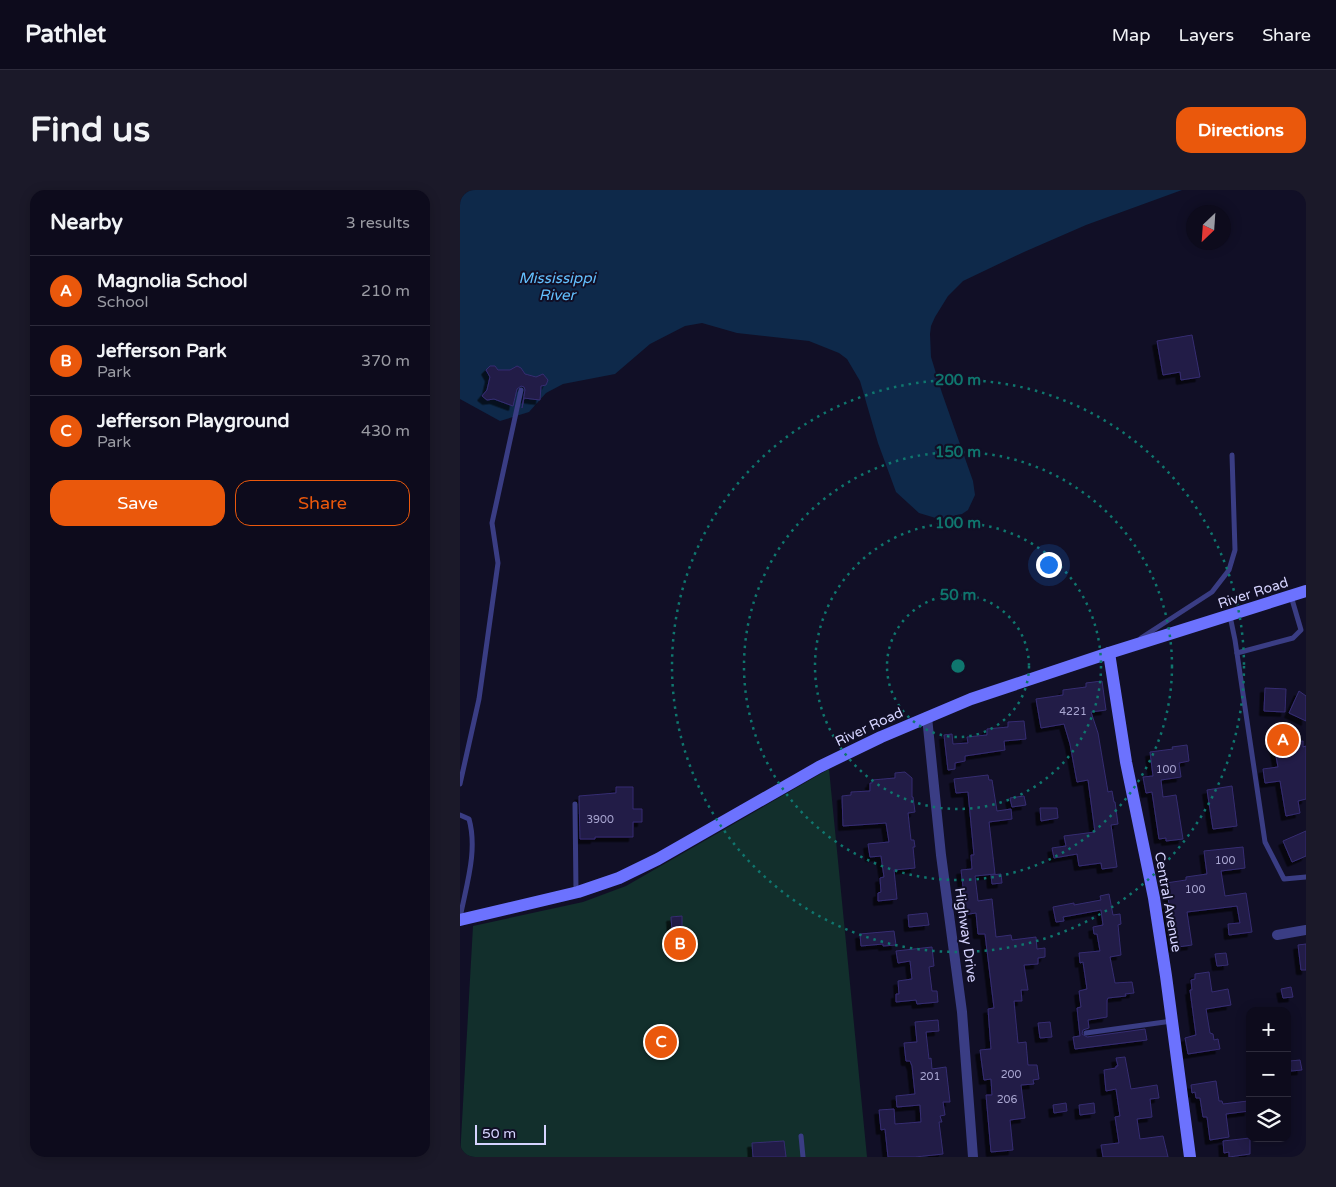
<!DOCTYPE html>
<html lang="en">
<head>
<meta charset="utf-8">
<style>
  :root { --surface:#0d0b1c; --page:#1b1929; --text:#f1f3f6; --muted:#9a9ba3; --line:#2d2b3b; --accent:#ea580c }
  body { margin:0; font-family:"Varela Round",sans-serif; background:var(--page); color:var(--text) }
  .controls { position:absolute; right:15px; bottom:15px; display:grid; overflow:hidden; border-radius:10px; box-shadow:0 2px 12px #0003 }
  .controls button { width:45px; height:45px; display:grid; place-items:center; padding:0; border:0; border-bottom:1px solid var(--line); background:var(--surface); color:var(--text); font:25px sans-serif }
  .compass { position:absolute; left:726px; top:15px; width:45px; height:45px; border-radius:50%; background:var(--surface); box-shadow:0 2px 12px #0003; rotate:205deg }
  .scale { position:absolute; left:15px; bottom:12px; width:71px; box-sizing:border-box; padding-left:5px; border:2px solid #d6d4ff; border-top:0; font-size:14px; line-height:18px; white-space:nowrap; color:#d6d4ff; -webkit-text-stroke:4px #110f26; paint-order:stroke }
  .you { position:absolute; left:588px; top:374px; width:18px; height:18px; margin:-12px; border:4px solid #fff; border-radius:50%; background:#1a73e8; box-shadow:0 0 0 8px #1a73e833 }
  .badge { display:grid; place-items:center; width:32px; height:32px; border-radius:50%; background:var(--accent); color:#fff; font-size:16px; font-weight:700 }
  .pin { position:absolute; translate:-50% -50%; border:2px solid #fff; box-shadow:0 1px 5px #0006 }
  .list { margin:0; padding:0; list-style:none }
  h2 { display:flex; justify-content:space-between; align-items:center; height:65px; margin:0; padding:0 20px; font-size:21px }
  h2 small { font-size:16px; font-weight:400; color:var(--muted) }
  .list li { display:grid; grid-template-columns:32px 1fr auto; gap:15px; align-items:center; box-sizing:border-box; height:70px; padding:0 20px; border-top:1px solid var(--line) }
  .list b { display:block; font-size:19px; white-space:nowrap }
  .list p { margin:0; font-size:16px; white-space:nowrap; color:var(--muted) }
  .list em { font-size:16px; font-style:normal; color:var(--muted) }
  .actions { display:flex; gap:10px; padding:15px 20px }
  .actions a { flex:1; padding:11px 0; border:1px solid var(--accent); border-radius:15px; text-align:center; font-size:18px; color:var(--accent) }
  .actions .main { background:var(--accent); color:#fff }
  .icon { flex:none; width:28px; height:28px; fill:none; stroke:currentColor; stroke-width:2; stroke-linecap:round; stroke-linejoin:round }
  .map { position:relative; flex:none; width:846px; height:967px; overflow:hidden; border-radius:15px }
  header { display:flex; align-items:center; gap:30px; box-sizing:border-box; height:70px; padding:0 25px; background:var(--surface); border-bottom:1px solid var(--line) }
  header strong { font-size:24px }
  nav { display:flex; gap:28px; margin-inline-start:auto; font-size:18px }
  .intro { display:flex; align-items:center; justify-content:space-between; box-sizing:border-box; height:120px; padding:0 30px }
  h1 { margin:0; font-size:35px }
  .button { padding:12px 22px; border-radius:15px; background:var(--accent); color:#fff; font-size:18px; font-weight:700 }
  main { display:flex; gap:30px; padding:0 30px }
  aside { flex:1; background:var(--surface); border-radius:15px; box-shadow:0 2px 12px #0003 }
  .map>svg:first-child { display:block }
</style>
</head>
<body>
<header>
<strong>Pathlet</strong>
<nav><a>Map</a><a>Layers</a><a>Share</a></nav>
</header>
<div class="intro"><h1>Find us</h1><a class="button">Directions</a></div>
<main>
<aside>
<h2>Nearby<small>3 results</small></h2>
<ul class="list">
<li><span class="badge">A</span><div><b>Magnolia School</b><p>School</p></div><em>210 m</em></li>
<li><span class="badge">B</span><div><b>Jefferson Park</b><p>Park</p></div><em>370 m</em></li>
<li><span class="badge">C</span><div><b>Jefferson Playground</b><p>Park</p></div><em>430 m</em></li>
</ul>
<div class="actions"><a class="main">Save</a><a>Share</a></div>
</aside>
<div class="map">
<svg width="846" height="967" viewBox="0 0 846 967">
  <defs>
    <filter id="shadow"><feDropShadow dx="-4.5" dy="4.5" stdDeviation="0" flood-color="#0009"/></filter>
  </defs>
  <rect width="100%" height="100%" fill="#110f26"/>
  <polygon fill="#122f2c" points="369,579 407,967 0,967 13,736 123,712 166,696"/>
  <polygon fill="#0e294a" points="0,0 722,0 626,35 564,62 503,91 488,106 475,127 471,136 470,144 471,167 482,203 513,291 515,305 508,320 502,324 479,329 459,323 436,302 418,253 400,191 387,169 379,163 349,151 277,143 242,133 225,136 190,154 155,184 103,194 86,203 69,222 40,231 0,209"/>
  <g fill="#211b46" stroke="#362d72" filter="url(#shadow)">
    <polygon points="732,145 740,187 721,190 720,182 703,185 697,151"/>
    <polygon points="30,176 35,176 38,180 50,180 57,176 61,178 65,184 76,187 83,184 88,190 86,195 81,196 80,210 64,208 62,218 65,200 64,197 61,196 57,199 53,216 34,209 27,210 22,206 27,200 30,187 26,180"/>
    <polygon points="642,491 646,520 631,522 638,543 648,602 652,601 654,612 655,612 658,634 651,635 657,677 642,679 641,673 619,676 617,664 594,668 592,658 606,656 604,646 635,642 628,590 617,592 610,554 604,534 581,538 576,509 603,505 603,500 626,497 626,493"/>
    <polygon points="805,498 826,499 825,522 804,521"/>
    <polygon points="839,501 846,506 846,531 829,523"/>
    <polygon points="564,531 566,549 544,551 545,560 505,566 505,571 495,573 495,579 488,580 484,545 492,544 493,554 508,553 507,547 527,545 527,539 548,537 548,532"/>
    <polygon points="843,551 843,557 846,556 846,609 838,611 840,623 826,626 820,591 805,593 803,579 818,577 814,555"/>
    <polygon points="727,555 729,571 719,573 721,587 701,590 703,607 716,605 723,649 706,651 706,648 699,649 692,602 686,603 683,587 693,586 690,562 713,559 712,557"/>
    <polygon points="445,582 452,588 452,607 453,607 455,622 448,623 451,650 454,650 455,657 453,657 455,678 434,680 437,709 418,711 418,703 421,702 420,688 424,687 421,666 410,667 408,654 429,652 426,633 383,636 382,606 391,605 391,602 410,601 410,593 412,593 412,590 435,588 435,583"/>
    <polygon points="528,585 529,590 532,590 537,621 551,619 552,629 529,632 535,684 515,686 518,711 532,709 536,747 551,745 552,750 576,747 577,759 585,758 585,767 578,768 578,774 564,775 568,800 561,800 562,811 554,811 558,853 566,852 568,875 577,875 579,889 573,890 574,894 561,895 565,928 550,930 553,960 531,962 526,905 532,905 531,889 524,890 520,860 531,859 528,819 534,818 525,744 518,744 516,723 502,725 501,713 505,713 501,680 512,679 511,665 514,665 508,602 496,603 494,589"/>
    <polygon points="772,596 777,636 753,639 747,600"/>
    <polygon points="156,597 173,597 173,619 182,619 182,632 173,632 173,647 135,647 135,649 120,649 119,606 156,603"/>
    <polygon points="564,606 566,615 552,617 550,608"/>
    <polygon points="580,618 597,618 598,628 581,631"/>
    <polygon points="846,641 846,666 832,672 823,651"/>
    <polygon points="783,657 785,678 761,681 765,706 786,703 792,742 769,745 768,734 780,733 777,716 727,722 732,755 711,758 705,715 709,714 706,693 726,690 726,687 747,684 744,661"/>
    <polygon points="541,684 542,693 532,694 531,685"/>
    <polygon points="649,704 653,725 660,724 661,734 658,735 661,765 650,767 655,793 672,792 674,803 665,804 666,806 648,808 647,810 647,827 628,830 629,838 623,840 622,844 627,847 685,839 687,850 615,859 613,847 620,846 617,818 621,817 619,801 627,799 623,772 620,773 619,763 640,761 637,744 634,744 633,737 643,735 641,720 603,727 604,731 596,732 593,717 614,713 614,715 641,710 640,706"/>
    <polygon points="467,723 469,735 449,737 448,725"/>
    <polygon points="222,726 222,740 212,740 211,727"/>
    <polygon points="434,741 436,755 423,756 423,754 401,756 400,744"/>
    <polygon points="846,754 846,780 841,780 838,755"/>
    <polygon points="472,757 474,776 469,777 472,801 477,801 478,812 457,814 456,810 436,812 436,804 439,804 438,791 452,789 450,771 438,773 436,761"/>
    <polygon points="766,763 768,775 757,776 755,764"/>
    <polygon points="749,782 752,802 768,799 771,815 746,819 750,843 753,844 754,850 758,849 760,859 728,864 725,848 736,845 730,800 732,800 731,790 735,789 735,784"/>
    <polygon points="831,797 833,807 823,808 821,799"/>
    <polygon points="478,830 479,841 466,842 469,869 471,868 472,879 486,877 490,912 483,912 485,925 480,926 482,932 479,932 483,964 455,967 428,967 425,939 421,940 419,920 434,919 435,934 461,932 460,915 437,917 436,906 455,904 452,876 450,871 446,871 444,853 457,852 455,832"/>
    <polygon points="590,832 592,847 580,848 578,833"/>
    <polygon points="665,867 671,899 697,895 699,908 690,909 692,927 677,929 680,949 703,946 708,967 643,967 641,955 659,953 655,927 660,926 656,899 646,901 644,880 656,878 656,876 658,876 656,868"/>
    <polygon points="840,870 842,880 831,881 830,871"/>
    <polygon points="756,891 759,911 762,911 763,914 788,911 789,921 766,924 769,947 750,950 747,927 743,927 740,908 736,908 735,902 732,903 731,895"/>
    <polygon points="606,913 607,921 594,923 593,915"/>
    <polygon points="634,913 635,923 620,925 619,915"/>
    <polygon points="790,948 790,964 769,967 769,962 764,963 763,951"/>
    <polygon points="324,951 326,967 293,967 292,953"/>
  </g>
  <g fill="none" stroke-linecap="round" stroke-linejoin="round">
    <g stroke="#3a3d84" stroke-width="5">
      <polyline points="770,426 775,450 805,652 824,689 846,687"/>
      <polyline points="681,448 752,402 769,380 775,360 772,265"/>
      <polyline points="777,463 833,448 841,440 831,406"/>
      <polyline points="0,594 19,509 38,373 32,333 61,200"/>
      <polyline points="115,614 116,702"/>
      <path d="M 0,625 L 9,629 C 18,661 6,696 0,728"/>
      <polyline points="626,843 712,831"/>
      <polyline points="341,946 343,967"/>
    </g>
    <g stroke="#3a3d84" stroke-width="10">
      <polyline points="467,527 481,665 502,822 513,967"/>
      <polyline points="817,745 846,740"/>
    </g>
    <g stroke="#6c72fe" stroke-width="12">
      <polyline points="649,463 666,572 694,708 706,786 730,967"/>
      <polyline points="0,730 118,702 159,688 198,669 359,577 421,547 511,509 649,463 846,401"/>
    </g>
  </g>
  <g fill="none" stroke="#0f766e" stroke-width="2.5" stroke-dasharray="2.5 5">
    <circle cx="498" cy="476" r="71"/>
    <circle cx="498" cy="476" r="143"/>
    <circle cx="498" cy="476" r="214"/>
    <circle cx="498" cy="476" r="286"/>
  </g>
  <g text-anchor="middle" dominant-baseline="central" stroke-width="4" stroke-linejoin="round" paint-order="stroke">
    <g font-size="11" fill="#a9a6d1">
      <text x="613" y="521">4221</text>
      <text x="706" y="579">100</text>
      <text x="140" y="629">3900</text>
      <text x="765" y="670">100</text>
      <text x="735" y="699">100</text>
      <text x="551" y="884">200</text>
      <text x="470" y="886">201</text>
      <text x="547" y="909">206</text>
    </g>
    <g font-size="14" fill="#d6d4ff" stroke="#110f26">
      <text transform="translate(793 403) rotate(-18)">River Road</text>
      <text transform="translate(409 537) rotate(-25)">River Road</text>
      <text transform="translate(708 712) rotate(80)">Central Avenue</text>
      <text transform="translate(506 745) rotate(82)">Highway Drive</text>
    </g>
    <g font-size="15" font-style="italic" fill="#63c0fe" stroke="#110f26">
      <text x="97" y="88">Mississippi<tspan x="97" dy="17">River</tspan></text>
    </g>
  </g>
  <circle cx="498" cy="476" r="8" fill="#0f766e" stroke="#110f26" stroke-width="2.5"/>
  <g font-size="15" text-anchor="middle" font-weight="bold" fill="#0f766e" stroke="#110f26" stroke-width="4" stroke-linejoin="round" paint-order="stroke">
    <text x="498" y="195">200 m</text>
    <text x="498" y="267">150 m</text>
    <text x="498" y="338">100 m</text>
    <text x="498" y="410">50 m</text>
  </g>
</svg>
<div class="controls">
<button>+</button>
<button>−</button>
<button><svg class="icon" aria-label="layers" viewBox="0 0 24 24"><path d="M12 4l9 5-9 5-9-5zM3 14l9 5 9-5"/></svg></button>
</div>
<svg class="compass" viewBox="-18 -18 36 36"><path d="M0-13l5 13h-10z" fill="#e53935"/><path d="M0 13l5-13h-10z" fill="#9a9ba3"/></svg>
<div class="scale">50 m</div>
<div class="you"></div>
<div class="pin badge" style="left:823px;top:550px">A</div>
<div class="pin badge" style="left:220px;top:754px">B</div>
<div class="pin badge" style="left:201px;top:852px">C</div>
</div>
</main>
</body>
</html>
